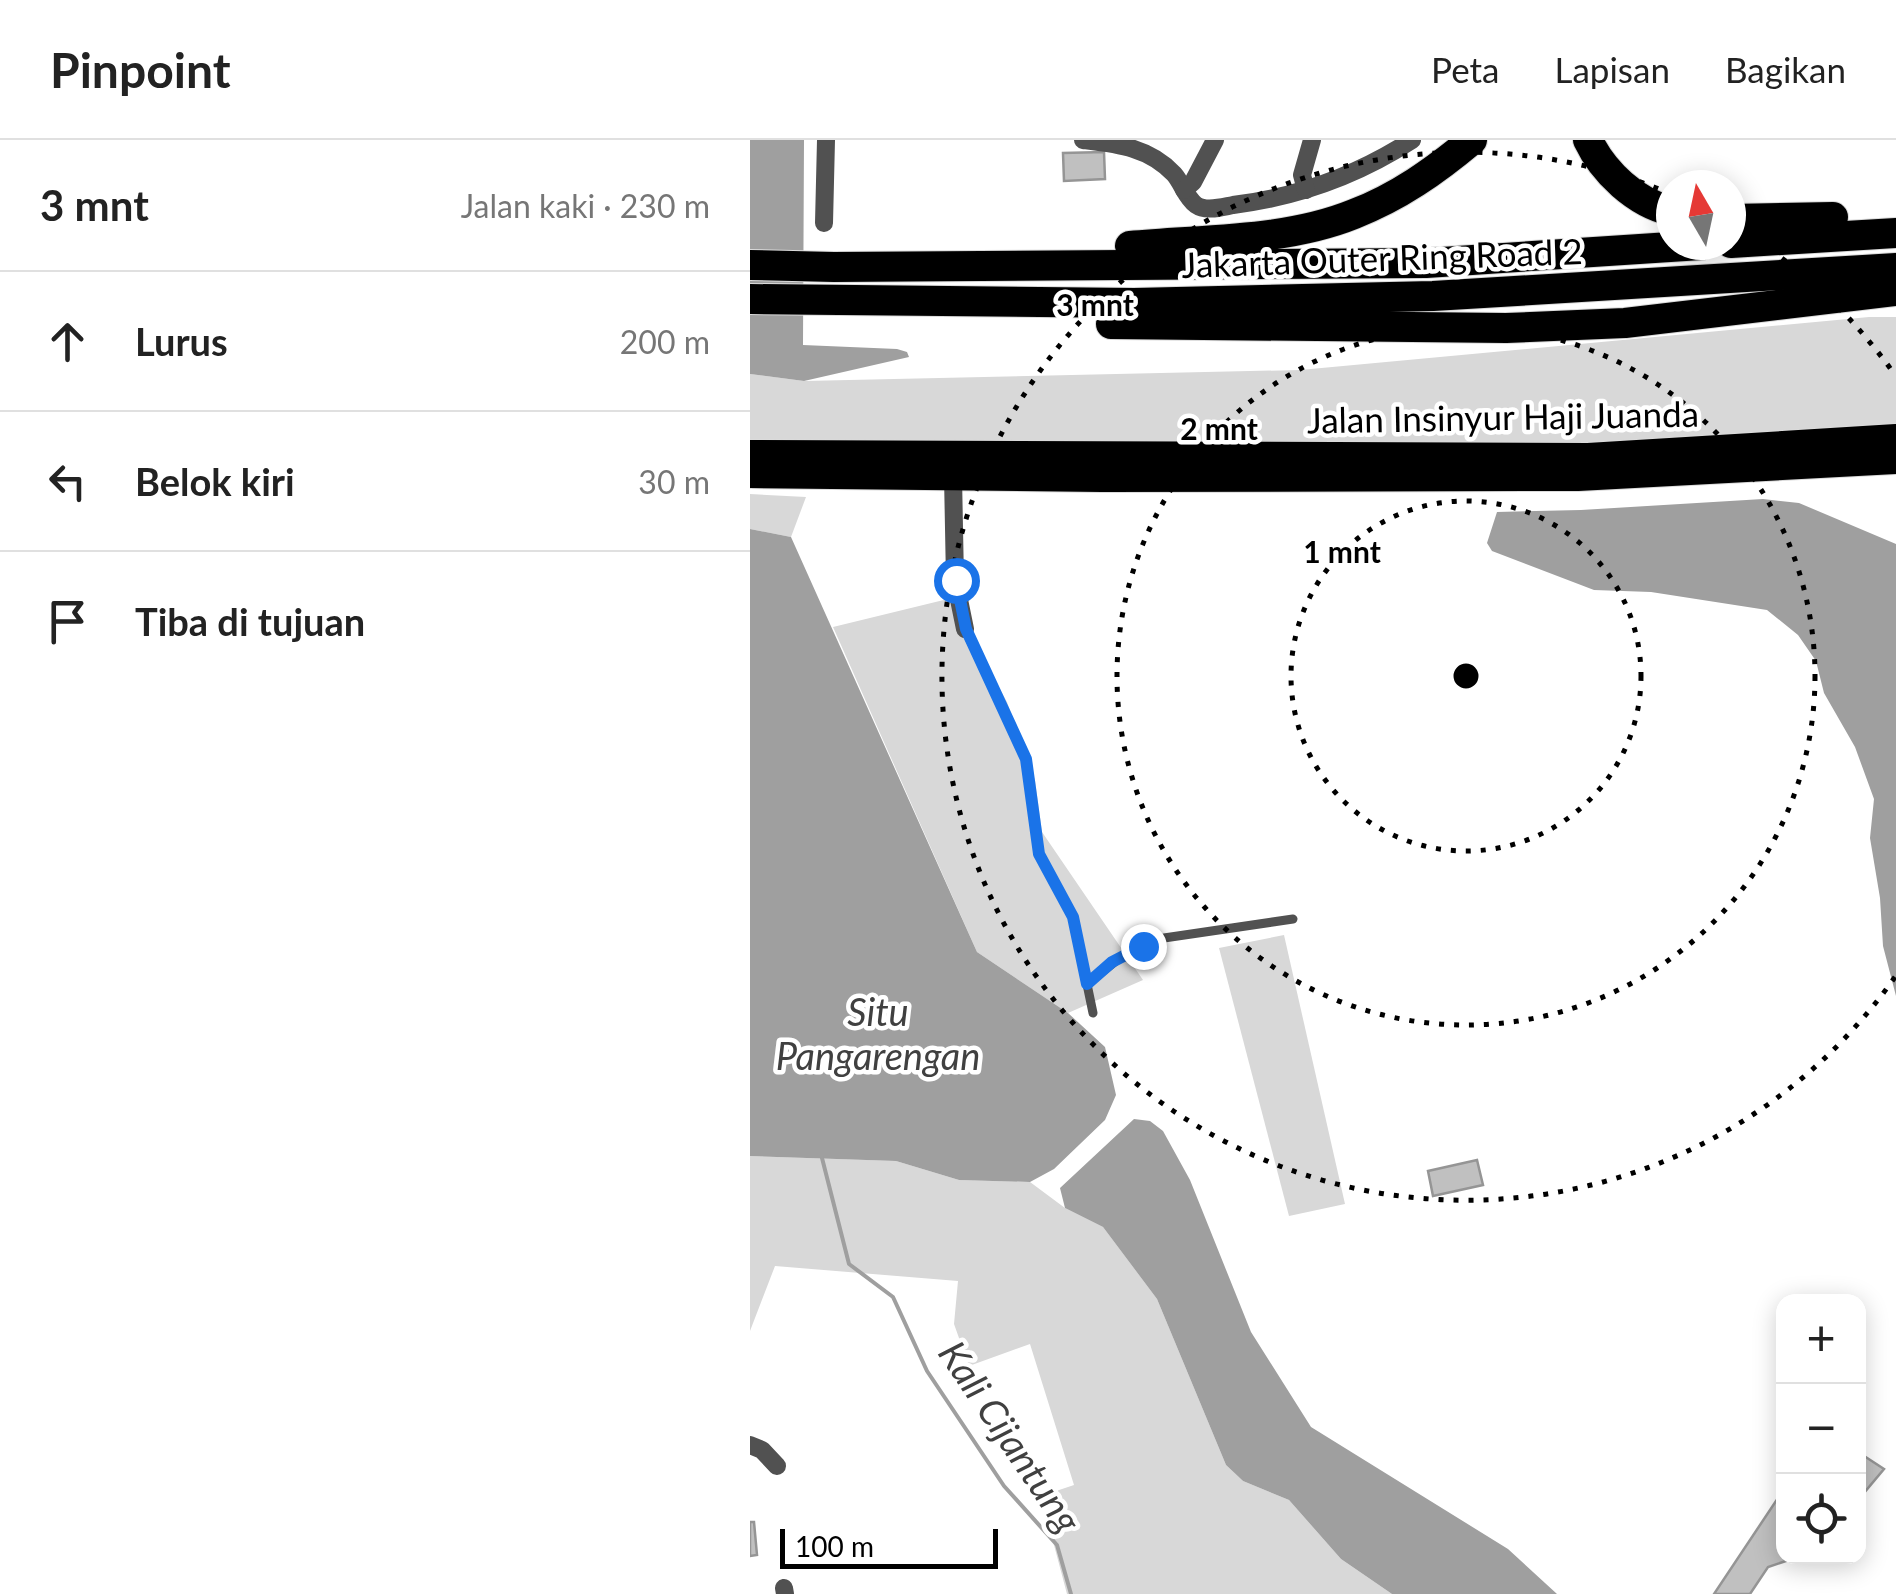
<!DOCTYPE html>
<html lang="id">
<head>
<meta charset="utf-8">
<style>
  :root { --surface:#fff; --page:#f2f2f2; --text:#222; --muted:#767676; --line:#e0e0e0 }
  body { margin:0; font-family:Lato,sans-serif; background:var(--page); color:var(--text) }
  .controls { position:absolute; right:30px; bottom:30px; display:grid; overflow:hidden; border-radius:20px; box-shadow:0 5px 25px #0003 }
  .controls button { width:90px; height:90px; display:grid; place-items:center; padding:0; border:0; border-bottom:2px solid var(--line); background:var(--surface); color:var(--text); font:50px sans-serif }
  .compass { position:absolute; left:906px; top:30px; width:90px; height:90px; border-radius:50%; background:var(--surface); box-shadow:0 5px 25px #0003; rotate:351deg }
  .scale { position:absolute; left:30px; bottom:25px; width:218px; box-sizing:border-box; padding-left:10px; border:5px solid #000; border-top:0; font-size:28px; line-height:35px; white-space:nowrap; color:#000; -webkit-text-stroke:8px #fff; paint-order:stroke }
  .stop { position:absolute; width:30px; height:30px; margin:-22px; border:8px solid #1a73e8; border-radius:50%; background:#fff }
  .stop.end { background:#1a73e8; border-color:#fff; box-shadow:0 2px 10px #0008 }
  .list { margin:0; padding:0; list-style:none }
  h2 { display:flex; justify-content:space-between; align-items:center; height:130px; margin:0; padding:0 40px; font-size:42px }
  h2 small { font-size:32px; font-weight:400; color:var(--muted) }
  .list li { display:grid; grid-template-columns:65px 1fr auto; gap:30px; align-items:center; box-sizing:border-box; height:140px; padding:0 40px; border-top:2px solid var(--line) }
  .list b { display:block; font-size:38px; white-space:nowrap }
  .list em { font-size:32px; font-style:normal; color:var(--muted) }
  .icon { flex:none; width:55px; height:55px; fill:none; stroke:currentColor; stroke-width:2; stroke-linecap:round; stroke-linejoin:round }
  .map { position:relative; flex:none; width:1146px; height:1454px; overflow:hidden }
  header { display:flex; align-items:center; gap:60px; box-sizing:border-box; height:140px; padding:0 50px; background:var(--surface); border-bottom:2px solid var(--line) }
  header strong { font-size:48px }
  nav { display:flex; gap:55px; margin-inline-start:auto; font-size:35px }
  main { display:flex }
  aside { flex:1; background:var(--surface) }
  .map>svg:first-child { display:block }
</style>
</head>
<body>
<header>
<strong>Pinpoint</strong>
<nav><a>Peta</a><a>Lapisan</a><a>Bagikan</a></nav>
</header>
<main>
<aside>
<h2>3 mnt<small>Jalan kaki · 230 m</small></h2>
<ul class="list">
<li><svg class="icon" aria-label="ahead" viewBox="0 0 24 24"><path d="M12 20V5M6 11l6-6 6 6"/></svg><div><b>Lurus</b></div><em>200 m</em></li>
<li><svg class="icon" aria-label="left" viewBox="0 0 24 24"><path d="M17 20v-9H6M10 6l-5 5 5 5"/></svg><div><b>Belok kiri</b></div><em>30 m</em></li>
<li><svg class="icon" aria-label="arrive" viewBox="0 0 24 24"><path d="M6 21V4h12l-3 4 3 4H6"/></svg><div><b>Tiba di tujuan</b></div></li>
</ul>
</aside>
<div class="map">
<svg width="1146" height="1454" viewBox="0 0 1146 1454">
  <rect width="100%" height="100%" fill="#fff"/>
  <g fill="#d8d8d8">
    <polygon points="1119,177 1146,177 1146,287 798,310 157,305 0,299 0,234 54,241 550,230"/>
    <polygon points="0,354 56,357 41,397 0,389"/>
    <polygon points="206,457 216,488 257,562 285,640 292,692 393,840 318,873 227,812 83,487"/>
    <polygon points="534,795 595,1064 539,1076 469,808"/>
    <polygon points="0,1016 146,1021 209,1040 280,1042 315,1068 353,1087 407,1159 476,1325 493,1341 539,1360 591,1419 642,1454 317,1454 291,1356 324,1345 280,1204 219,1226 204,1184 208,1141 25,1126 0,1191"/>
  </g>
  <g fill="#9f9f9f">
    <polygon points="0,0 54,0 53,205 147,209 157,212 159,217 54,241 0,234"/>
    <polygon points="1013,359 1049,363 1146,404 1146,856 1133,806 1130,758 1120,698 1124,659 1105,607 1074,553 1066,521 1048,495 1017,470 901,452 844,450 742,411 737,403 747,372 831,370"/>
    <polygon points="0,389 41,397 227,812 318,873 355,907 366,955 355,980 304,1029 280,1042 209,1040 146,1021 0,1016"/>
    <polygon points="384,979 400,981 413,991 440,1040 501,1192 561,1287 758,1409 807,1454 642,1454 591,1419 539,1360 493,1341 476,1325 407,1159 353,1087 315,1068 310,1048"/>
  </g>
  <g fill="none" stroke-linecap="round" stroke-linejoin="round">
    <polyline stroke="#9f9f9f" stroke-width="4" points="72,1018 99,1124 143,1157 177,1231 254,1346 307,1405 321,1454"/>
  </g>
  <g fill="#c0c0c0" stroke="#959595" stroke-width="2.5">
    <polygon points="354,12 355,39 314,41 313,13"/>
    <polygon points="727,1020 733,1045 683,1056 678,1031"/>
    <polygon points="1108,1312 1134,1329 1108,1360"/>
    <polygon points="1034,1349 1034,1416 1051,1416 1018,1427 1000,1454 964,1454"/>
    <polygon points="0,1382 4,1382 7,1415 0,1416"/>
  </g>
  <g fill="none" stroke-linecap="round" stroke-linejoin="round">
    <defs>
      <g id="trunk">
        <polyline points="0,314 838,317 1146,298"/>
        <polyline points="0,334 352,338 828,337 1146,320"/>
      </g>
      <g id="motorway">
        <path d="M 838,0 C 853,32 886,63 921,71"/>
        <polyline points="981,79 1083,77"/>
        <polyline points="981,103 1146,93"/>
        <path d="M 380,106 C 453,99 535,102 604,74 C 648,57 685,31 722,0"/>
        <polyline points="0,125 84,127 676,123 951,105"/>
        <polyline points="0,159 384,163 683,156 1146,128"/>
        <polyline points="361,184 756,188 875,183 1146,151"/>
      </g>
    </defs>
    <use href="#trunk" stroke="#dbdbdb" stroke-width="30"/>
    <use href="#motorway" stroke="#dbdbdb" stroke-width="32"/>
    <g stroke="#515151" stroke-width="9">
      <polyline points="215,489 276,619 289,713 323,777 343,873"/>
      <polyline points="337,844 376,813 414,798 543,779"/>
    </g>
    <g stroke="#515151" stroke-width="18">
      <path d="M 333,0 C 367,4 399,7 424,34 C 432,43 436,58 446,65 C 456,72 472,67 483,65 C 547,57 608,35 662,0"/>
      <polyline points="434,50 443,42 465,0"/>
      <polyline points="556,50 552,35 562,0"/>
      <polyline points="74,83 76,0"/>
      <polyline points="203,336 205,440 215,489"/>
      <polyline points="0,1305 12,1310 27,1326"/>
      <polyline points="34,1448 35,1454"/>
    </g>
    <use href="#trunk" stroke="#000" stroke-width="28"/>
    <use href="#motorway" stroke="#000" stroke-width="30"/>
  </g>
  <g fill="none" stroke-linecap="round" stroke-linejoin="round">
    <polyline stroke="#1a73e8" stroke-width="12" points="206,440 216,489 276,619 289,714 323,777 337,844 362,822 393,806"/>
  </g>
  <g fill="none" stroke="#000" stroke-width="5" stroke-dasharray="5 10">
    <circle cx="716" cy="536" r="175"/>
    <circle cx="716" cy="536" r="349"/>
    <path d="M1145 837A524 524 0 1 1 921 54M982 85A524 524 0 0 1 1145 235"/>
  </g>
  <g text-anchor="middle" dominant-baseline="central" stroke-width="9" stroke-linejoin="round" paint-order="stroke">
    <g font-size="35" fill="#000" stroke="#fff">
      <text transform="translate(632 117) rotate(-2)">Jakarta Outer Ring Road 2</text>
      <text transform="translate(753 276) rotate(-1)">Jalan Insinyur Haji Juanda</text>
    </g>
    <g font-size="38" font-style="italic" fill="#404040" stroke="#fff">
      <text x="128" y="871">Situ<tspan x="128" dy="44">Pangarengan</tspan></text>
      <text transform="translate(261 1296) rotate(56)">Kali Cijantung</text>
    </g>
  </g>
  <circle cx="716" cy="536" r="15" fill="#000" stroke="#fff" stroke-width="5"/>
  <g font-size="30" text-anchor="middle" font-weight="bold" fill="#000" stroke="#fff" stroke-width="9" stroke-linejoin="round" paint-order="stroke">
    <text x="345" y="176">3 mnt</text>
    <text x="469" y="300">2 mnt</text>
    <text x="592" y="423">1 mnt</text>
  </g>
</svg>
<div class="controls">
<button>+</button>
<button>−</button>
<button><svg class="icon" aria-label="locate" viewBox="0 0 24 24"><circle cx="12" cy="12" r="6"/><path d="M12 2v4M12 18v4M2 12h4M18 12h4"/></svg></button>
</div>
<svg class="compass" viewBox="-18 -18 36 36"><path d="M0-13l5 13h-10z" fill="#e53935"/><path d="M0 13l5-13h-10z" fill="#767676"/></svg>
<div class="scale">100 m</div>
<div class="stop" style="left:206px;top:440px"></div>
<div class="stop end" style="left:393px;top:806px"></div>
</div>
</main>
</body>
</html>
